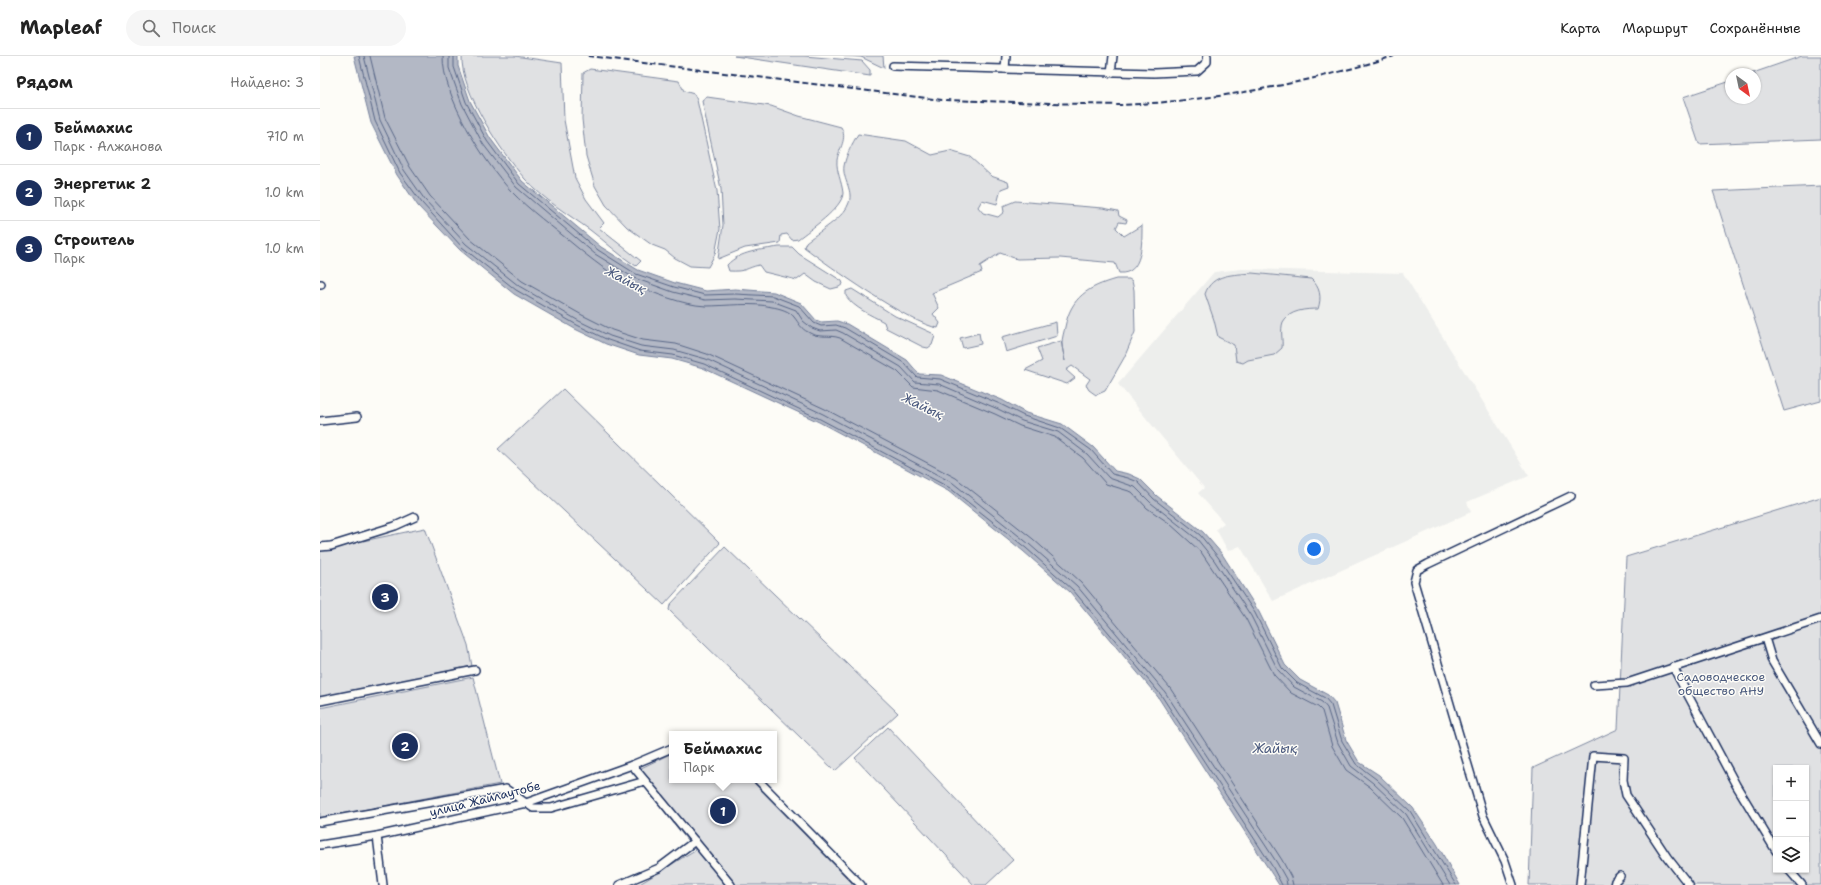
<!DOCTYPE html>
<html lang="ru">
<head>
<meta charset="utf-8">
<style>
  :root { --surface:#fff; --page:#f6f6f6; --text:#222; --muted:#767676; --line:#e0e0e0; --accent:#1b2f5e }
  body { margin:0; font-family:"Shantell Sans",sans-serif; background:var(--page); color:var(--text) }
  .controls { position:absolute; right:12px; bottom:12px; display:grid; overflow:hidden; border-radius:0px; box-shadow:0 1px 3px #0004 }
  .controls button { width:36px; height:36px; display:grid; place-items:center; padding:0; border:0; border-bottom:1px solid var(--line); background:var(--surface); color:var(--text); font:20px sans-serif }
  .compass { position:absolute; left:1405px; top:12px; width:36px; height:36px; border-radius:50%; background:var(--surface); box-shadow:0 1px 3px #0004; rotate:147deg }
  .you { position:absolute; left:994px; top:493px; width:14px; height:14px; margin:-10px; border:3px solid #fff; border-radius:50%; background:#1a73e8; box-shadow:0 0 0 6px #1a73e833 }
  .badge { display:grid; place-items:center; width:26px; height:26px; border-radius:50%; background:var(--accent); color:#fff; font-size:13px; font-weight:700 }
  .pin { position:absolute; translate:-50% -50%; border:2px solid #fff; box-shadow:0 1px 4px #0006 }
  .popup { position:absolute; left:349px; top:675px; width:108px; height:52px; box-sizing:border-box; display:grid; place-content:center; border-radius:0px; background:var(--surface); filter:drop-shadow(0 1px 3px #0005); font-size:13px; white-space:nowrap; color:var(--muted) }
  .popup b { font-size:15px; color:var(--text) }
  .popup::after { content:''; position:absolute; left:50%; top:100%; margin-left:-8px; border:8px solid transparent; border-top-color:var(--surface) }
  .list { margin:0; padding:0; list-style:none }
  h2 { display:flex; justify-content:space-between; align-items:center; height:52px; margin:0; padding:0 16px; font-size:17px }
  h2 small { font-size:13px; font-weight:400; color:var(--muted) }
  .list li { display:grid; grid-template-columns:26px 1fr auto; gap:12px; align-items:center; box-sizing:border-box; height:56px; padding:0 16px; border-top:1px solid var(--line) }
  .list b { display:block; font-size:15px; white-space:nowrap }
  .list p { margin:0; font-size:13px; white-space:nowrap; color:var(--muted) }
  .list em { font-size:13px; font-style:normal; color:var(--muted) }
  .icon { flex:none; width:22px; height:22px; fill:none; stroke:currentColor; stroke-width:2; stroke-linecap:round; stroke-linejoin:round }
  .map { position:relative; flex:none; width:1501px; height:829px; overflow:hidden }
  header { display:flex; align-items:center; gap:24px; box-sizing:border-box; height:56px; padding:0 20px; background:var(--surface); border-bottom:1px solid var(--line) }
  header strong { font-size:19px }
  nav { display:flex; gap:22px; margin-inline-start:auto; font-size:14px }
  .search { width:280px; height:36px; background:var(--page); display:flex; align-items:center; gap:10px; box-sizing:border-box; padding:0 14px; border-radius:22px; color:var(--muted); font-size:15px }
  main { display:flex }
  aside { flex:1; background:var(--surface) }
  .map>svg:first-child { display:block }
</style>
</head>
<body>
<header>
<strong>Mapleaf</strong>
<div class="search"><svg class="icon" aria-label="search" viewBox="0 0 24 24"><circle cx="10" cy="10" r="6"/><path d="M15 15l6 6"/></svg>Поиск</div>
<nav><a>Карта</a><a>Маршрут</a><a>Сохранённые</a></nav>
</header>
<main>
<aside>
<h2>Рядом<small>Найдено: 3</small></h2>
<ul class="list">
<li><span class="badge">1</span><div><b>Беймахис</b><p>Парк · Алжанова</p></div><em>710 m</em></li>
<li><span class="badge">2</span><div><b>Энергетик 2</b><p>Парк</p></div><em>1.0 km</em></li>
<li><span class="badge">3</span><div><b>Строитель</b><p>Парк</p></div><em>1.0 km</em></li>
</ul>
</aside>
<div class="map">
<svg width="1501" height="829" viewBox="0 0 1501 829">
  <rect width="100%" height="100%" fill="#fdfcf7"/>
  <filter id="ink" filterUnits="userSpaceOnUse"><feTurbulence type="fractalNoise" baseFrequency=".025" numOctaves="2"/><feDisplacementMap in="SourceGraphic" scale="8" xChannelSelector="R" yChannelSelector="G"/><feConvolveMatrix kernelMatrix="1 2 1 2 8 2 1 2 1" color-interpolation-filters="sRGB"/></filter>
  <g filter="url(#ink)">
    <polygon fill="#edeeec" points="922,213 1083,217 1209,420 1147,446 1151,456 953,545 920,490 908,495 896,473 904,467 878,437 884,432 798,328 894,216"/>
    <g fill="#e0e1e3" stroke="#7e88a0" fill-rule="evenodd">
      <path d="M 142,0 L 195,0 L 242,7 L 244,64 L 255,122 L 266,143 L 284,167 L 279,172 L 321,205 L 316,210 C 299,199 286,186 270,174 C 248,158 224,144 205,123 C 182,97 140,35 142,0 Z"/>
      <polygon points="414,0 484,0 542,5 550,14 550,20"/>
      <polygon points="524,0 563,0 564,12 541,1"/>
      <polygon points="1482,0 1501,0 1501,83 1379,88 1363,41 1411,25 1411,42 1435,42 1435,18 1430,18"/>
      <polygon points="270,13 359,25 364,35 374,38 377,44 397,135 400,173 395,198 388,211 370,210 355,202 345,194 332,189 307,171 286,149 275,130 266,100 262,63 263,17"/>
      <path d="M 387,41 L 451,50 L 479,60 L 521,71 C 528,83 519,92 517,104 C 516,115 522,126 523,137 C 523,152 489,174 478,183 L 472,184 L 467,178 L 461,179 L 460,187 L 425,192 L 398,203 L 403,169 L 401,133 L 382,45 Z"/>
      <path d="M 538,78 L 586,85 L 612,99 L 630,95 L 650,101 L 671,120 L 688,126 L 689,130 L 681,133 L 677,148 L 662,144 L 658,151 L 663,157 L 678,161 L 684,156 L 683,150 L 695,145 L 783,152 L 798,155 L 799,160 L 807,164 L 806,167 L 799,166 L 796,172 L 804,180 L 822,169 C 822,186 823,219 799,217 L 795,207 L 740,202 L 697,203 L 680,197 L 660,210 L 662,216 L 612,237 L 619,252 L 613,258 L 620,267 L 618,272 C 590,268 509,210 484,191 L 486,186 C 497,177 523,162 528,149 C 535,135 522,124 524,110 C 526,99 532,88 538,78 Z"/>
      <polygon points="1501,130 1501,345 1464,355 1393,135"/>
      <path d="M 459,191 L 472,191 L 479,198 L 522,225 L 523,228 L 519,231 L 511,233 L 496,226 L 485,218 L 477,224 L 444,216 L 439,209 C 426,212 426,216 409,215 L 407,209 C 420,195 441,194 459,191 Z"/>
      <path d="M 932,217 L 991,223 C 1000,231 1002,241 998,253 C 987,253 969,254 963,266 C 960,274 963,284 962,292 L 954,299 L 928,304 L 923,307 L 916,305 L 914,289 L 898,281 L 894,264 L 885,238 C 892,217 914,219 932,217 Z"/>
      <path d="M 796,223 L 809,223 L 812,225 L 814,234 L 815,276 L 804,302 L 785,335 L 776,339 L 769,334 L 766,329 L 770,323 L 752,310 L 746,314 L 755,322 L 747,328 L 705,314 L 722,305 L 717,292 L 741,285 L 745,305 C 744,299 742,293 742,287 C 742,282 744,276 745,271 C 751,241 768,231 796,223 Z"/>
      <path d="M 532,233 L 575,260 L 612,277 L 615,280 L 612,289 L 608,292 L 603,291 L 566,272 L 564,266 C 551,259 534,252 526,240 L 526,235 Z"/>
      <polygon points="736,266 737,280 686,296 682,281"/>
      <polygon points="659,277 661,288 643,292 640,282"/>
      <polygon points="243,333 400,487 344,549 178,393"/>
      <path d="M 1501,441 L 1501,829 L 1209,829 L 1213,712 L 1298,673 L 1306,501 ZM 1456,712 L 1486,712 L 1486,814 L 1456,814 Z"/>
      <polygon points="105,472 148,589 152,610 0,642 0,494"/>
      <polygon points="405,491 578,657 515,715 349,554 350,549"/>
      <polygon points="153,621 180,728 0,762 0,652"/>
      <polygon points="568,671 693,804 666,829 654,829 535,702"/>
      <polygon points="352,697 352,724 431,724 534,829 318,829 375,794 313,716"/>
    </g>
    <polygon fill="#b3b8c5" stroke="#76819c" points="34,0 138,0 138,10 150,45 170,82 202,125 281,191 318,214 355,227 386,235 415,233 454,236 481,247 496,264 501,266 517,265 527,268 587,304 599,318 621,319 682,344 706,357 742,368 773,391 795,415 809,418 820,423 837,440 883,476 902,498 939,556 965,609 980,624 1008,639 1015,647 1026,684 1039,706 1059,719 1093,752 1117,788 1140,829 959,829 838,641 750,536 703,495 628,435 499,366 383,312 352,303 319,299 286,288 255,273 194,238 140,194 98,150 77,119 51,67"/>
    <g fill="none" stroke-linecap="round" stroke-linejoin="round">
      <g stroke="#586687" stroke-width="1">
        <polyline points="39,0 55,65 80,117 102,147 142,191 196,234 257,269 288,284 320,295 353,299 384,308 500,363 630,432 706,492 753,534 841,639 952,810 962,829"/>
        <polyline points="44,0 60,64 84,114 105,144 146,188 199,230 259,265 290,280 321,290 354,294 386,303 503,358 633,427 709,488 757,530 845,636 957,807 966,823 967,829"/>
        <polyline points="50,0 65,62 90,111 110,140 150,183 202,225 262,259 292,274 323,284 356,288 387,298 505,353 636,422 713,483 761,526 850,632 962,804 971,821 973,829"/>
        <path d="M 123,0 C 122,40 164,106 191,135 C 210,155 233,171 253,188 C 270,202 293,221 314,229 C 335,237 362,249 386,250 C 406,250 433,246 452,251 C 459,252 470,255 474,261 C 479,267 481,273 488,276 C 499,283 509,278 520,282 L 577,315 L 593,331 L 618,334 L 675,358 L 700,370 L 735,381 L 763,402 L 786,428 L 812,436 L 827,452 L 849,467 L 881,496 L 926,563 L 954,619 L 971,637 L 998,651 L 1002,655 L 1012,690 L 1026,714 L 1050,731 L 1082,762 L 1123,829"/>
        <polyline points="129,0 129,12 142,48 163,88 196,131 275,198 314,222 353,236 385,244 415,243 452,245 476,254 483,265 492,272 500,275 516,274 523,277 581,311 595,326 619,328 678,353 702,365 738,376 767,398 789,422 815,431 831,447 877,483 894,504 931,560 958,614 974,631 1002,646 1007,652 1018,687 1031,710 1053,727 1086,758 1130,829"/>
        <polyline points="134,0 134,11 146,46 167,85 199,128 278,194 316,218 354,231 385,239 415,238 453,240 479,250 494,267 501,270 516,269 525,272 584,307 597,321 620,323 680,348 704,360 740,372 771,394 792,418 808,422 818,426 834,443 880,479 898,501 935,557 962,612 977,627 1005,642 1011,649 1022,685 1036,708 1056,723 1090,755 1136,829"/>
      </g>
      <defs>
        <g id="street">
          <polyline points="573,10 834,17 877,15 887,6 887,0"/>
          <polyline points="685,13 686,0"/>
          <polyline points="791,17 793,0"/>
          <polyline points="0,228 1,228"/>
          <polyline points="0,365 37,361"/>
          <polyline points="0,491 11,490 75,470 95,461"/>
          <polyline points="1445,582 1452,605 1501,688"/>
          <polyline points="1353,611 1416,729 1456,795"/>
          <polyline points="1274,629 1307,627 1501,563"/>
          <polyline points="0,645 155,614"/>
          <polyline points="312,709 411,829"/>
          <polyline points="438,724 541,829"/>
          <polyline points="0,766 186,733 213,752 231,752 325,725"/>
          <polyline points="57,780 63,829"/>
          <polyline points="0,789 57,780 206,747 312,709 352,692"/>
          <polyline points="1469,814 1482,829"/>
          <polyline points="299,829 339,812 375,785"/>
          <polyline points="1193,829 1185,805 1163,760 1094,526 1097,514 1108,508 1251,440"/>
          <polyline points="1260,829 1273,700 1304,702 1303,724 1306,739 1347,801 1369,829"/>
          <polyline points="1294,829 1295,825 1300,820"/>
        </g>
      </defs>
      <use href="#street" stroke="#1b2f5e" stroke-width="10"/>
      <use href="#street" stroke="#fdfcf7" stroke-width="7"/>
      <path stroke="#1b2f5e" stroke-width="2" stroke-dasharray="6 3" stroke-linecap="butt" d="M 268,0 L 622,44 L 800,49 C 893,45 986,28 1074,0"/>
    </g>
  </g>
  <g text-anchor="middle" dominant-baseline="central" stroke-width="3" stroke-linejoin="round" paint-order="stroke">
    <g font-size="12" fill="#4c5c7f" stroke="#fdfcf7">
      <text x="1401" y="621">Садоводческое<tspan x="1401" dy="14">общество АНУ</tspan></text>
    </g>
    <g font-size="12" fill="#1b2f5e" stroke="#fdfcf7">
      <text transform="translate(165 743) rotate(-14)">улица Жайлаутобе</text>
    </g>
    <g font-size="13" font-style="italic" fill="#49587d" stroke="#fdfcf7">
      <text transform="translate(306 224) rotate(28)">Жайық</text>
      <text transform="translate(603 350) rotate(26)">Жайық</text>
      <text x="955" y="692">Жайық</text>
    </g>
  </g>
</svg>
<div class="controls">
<button>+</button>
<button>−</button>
<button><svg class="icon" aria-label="layers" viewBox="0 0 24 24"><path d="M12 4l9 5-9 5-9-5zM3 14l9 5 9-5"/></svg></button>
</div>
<svg class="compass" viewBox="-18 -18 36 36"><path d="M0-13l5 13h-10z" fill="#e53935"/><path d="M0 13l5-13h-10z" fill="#767676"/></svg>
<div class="you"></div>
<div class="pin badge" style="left:403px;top:755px">1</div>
<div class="popup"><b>Беймахис</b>Парк</div>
<div class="pin badge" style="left:85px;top:690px">2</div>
<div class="pin badge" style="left:65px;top:541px">3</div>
</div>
</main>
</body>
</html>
